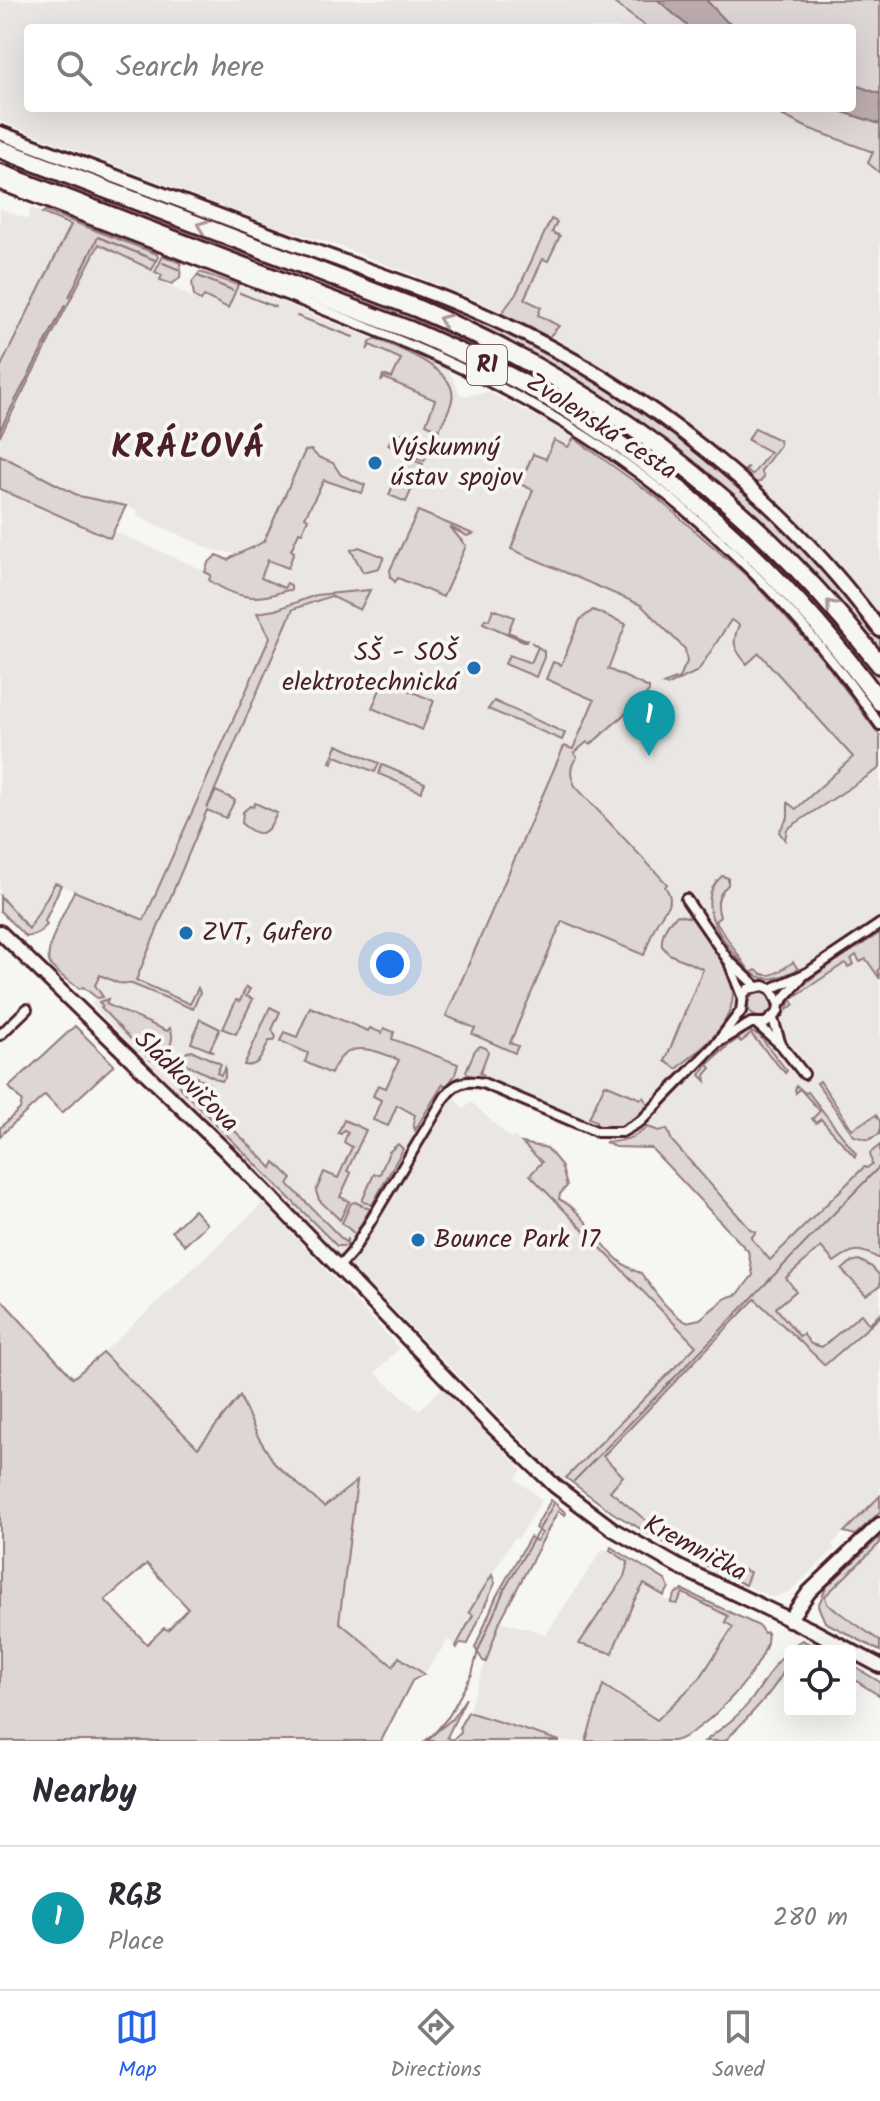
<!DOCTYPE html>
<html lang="en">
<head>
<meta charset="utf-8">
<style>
  :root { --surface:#fff; --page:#f2f2f3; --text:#2b2b33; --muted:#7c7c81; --line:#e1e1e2; --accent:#2563eb }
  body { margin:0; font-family:Kalam,sans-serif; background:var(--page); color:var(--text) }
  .controls { position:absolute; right:24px; bottom:24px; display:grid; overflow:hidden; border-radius:8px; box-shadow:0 8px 32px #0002 }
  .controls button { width:72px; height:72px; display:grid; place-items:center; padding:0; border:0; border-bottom:2px solid var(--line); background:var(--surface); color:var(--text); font:40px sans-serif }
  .you { position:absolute; left:390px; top:964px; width:28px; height:28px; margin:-20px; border:6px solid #fff; border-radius:50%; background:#1a73e8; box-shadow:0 0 0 12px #1a73e833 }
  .badge { display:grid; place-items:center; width:52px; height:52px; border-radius:50%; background:var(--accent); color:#fff; font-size:26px; font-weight:700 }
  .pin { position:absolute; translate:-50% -66px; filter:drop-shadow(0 2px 4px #0008) }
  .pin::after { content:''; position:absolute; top:42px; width:28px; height:24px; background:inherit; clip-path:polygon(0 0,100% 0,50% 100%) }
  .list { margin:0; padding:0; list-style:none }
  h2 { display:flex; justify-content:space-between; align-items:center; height:104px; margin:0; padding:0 32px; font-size:34px }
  h2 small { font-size:26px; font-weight:400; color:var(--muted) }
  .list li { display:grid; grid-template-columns:52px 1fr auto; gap:24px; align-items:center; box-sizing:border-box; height:144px; padding:0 32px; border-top:2px solid var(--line) }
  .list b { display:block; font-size:30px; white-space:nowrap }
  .list p { margin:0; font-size:26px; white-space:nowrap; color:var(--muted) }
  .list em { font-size:26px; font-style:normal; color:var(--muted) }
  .icon { flex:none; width:44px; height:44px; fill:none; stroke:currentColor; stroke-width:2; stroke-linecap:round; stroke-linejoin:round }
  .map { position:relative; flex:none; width:880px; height:1741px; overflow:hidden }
  .search { position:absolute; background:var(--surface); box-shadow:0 8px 32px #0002; left:24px; right:24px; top:24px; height:88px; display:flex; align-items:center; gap:20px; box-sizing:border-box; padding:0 28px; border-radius:8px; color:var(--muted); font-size:30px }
  .sheet { height:248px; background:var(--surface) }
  nav { display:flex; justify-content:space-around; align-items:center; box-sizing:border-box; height:112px; border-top:2px solid var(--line); background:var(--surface); font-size:22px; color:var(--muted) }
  nav a { display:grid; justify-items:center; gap:4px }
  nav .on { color:var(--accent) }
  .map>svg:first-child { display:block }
</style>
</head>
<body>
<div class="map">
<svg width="880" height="1741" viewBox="0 0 880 1741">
  <rect width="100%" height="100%" fill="#f6f6f2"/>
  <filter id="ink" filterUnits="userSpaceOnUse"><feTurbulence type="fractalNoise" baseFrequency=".0125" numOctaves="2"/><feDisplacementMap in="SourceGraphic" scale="16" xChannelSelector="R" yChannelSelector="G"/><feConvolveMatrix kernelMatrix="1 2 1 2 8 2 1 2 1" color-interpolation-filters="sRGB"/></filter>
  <g filter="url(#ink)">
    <g fill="#e9e6e3" fill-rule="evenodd">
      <polygon points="0,0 610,0 648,28 28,28 28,108 767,108 808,128 874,152 869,163 880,173 880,632 754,481 711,446 604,368 553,337 481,302 412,274 333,244 282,229 0,121"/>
      <polygon points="31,208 72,225 0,368 0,209 28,219"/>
      <path d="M 99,244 L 162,275 L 160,281 L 200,301 L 203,296 L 227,308 L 238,285 L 448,368 L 460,394 L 467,396 L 488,392 L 559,428 L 574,438 L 568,447 L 555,440 L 512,549 L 641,605 L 699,663 L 733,606 L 880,764 L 880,933 L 861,946 L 880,974 L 880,1153 L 872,1164 L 770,1260 L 640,1115 L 649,1106 L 641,1099 L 605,1084 L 582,1134 L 481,1091 L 466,1090 L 454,1097 L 463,1109 L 471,1102 L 511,1139 L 514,1136 L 542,1162 L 531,1176 L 696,1346 L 563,1481 L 91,1004 L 98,993 L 93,985 L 98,972 L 144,921 L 56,883 L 29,929 L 0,896 L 0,489 L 110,538 L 113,531 L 242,587 L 262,543 L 251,551 L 235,554 L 213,550 L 137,516 L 138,511 L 127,506 L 79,496 L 0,455 L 0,436 ZM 556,765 L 669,908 L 659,918 L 644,955 L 562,920 L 510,1043 L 446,1015 Z"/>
      <polygon points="880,1176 880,1496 832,1544 835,1549 790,1591 776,1597 767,1595 745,1585 750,1573 710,1559 708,1566 695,1559 609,1491 623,1475 602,1456"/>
      <polygon points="263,1203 399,1348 375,1373 419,1411 442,1388 522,1470 516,1479 542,1500 518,1539 514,1538 469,1612 473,1615 456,1646 448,1640 424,1674 399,1658 394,1666 339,1622 357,1482 324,1507 275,1464 257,1435 198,1448 103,1353"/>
      <polygon points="880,1543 880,1641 827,1604 825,1596"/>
      <polygon points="602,1550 610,1550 628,1562 624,1577 580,1643 612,1653 634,1601 645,1584 671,1603 677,1603 683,1593 729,1617 734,1627 700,1678 657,1720 603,1685 586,1741 560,1741 468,1712 500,1621 546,1634"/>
    </g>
    <g fill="#ddd6d5" stroke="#947a80" stroke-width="2" fill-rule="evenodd">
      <polygon points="610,0 658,0 690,28 648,28"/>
      <polygon points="706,0 880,0 880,94 852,84 852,28 737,28 726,21"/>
      <polygon points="767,108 831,108 880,124 880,173 868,163 873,152 808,128"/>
      <path d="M 0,138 L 451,307 L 537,346 L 577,369 L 672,432 L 786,529 L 852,602 L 880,638 L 880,654 C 781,531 673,433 534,356 C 453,311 364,279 277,247 C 185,212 92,177 0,141 Z"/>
      <polygon points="21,169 53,176 375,298 479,343 612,420 744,523 860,648 880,675 880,693 821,619 570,405 49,186"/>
      <polygon points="45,211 157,254 158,257 152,270 99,244 0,436 0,368 71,225 42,213"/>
      <polygon points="551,219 557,222 552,232 560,236 548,261 543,259 524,299 541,307 538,315 559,326 549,337 501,314 516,294"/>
      <polygon points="163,256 181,263 180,278 172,284 160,280 162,275 155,272"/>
      <polygon points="200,272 238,285 228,308 204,296 201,301 194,296 192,282"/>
      <path d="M 376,339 C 398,348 459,370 452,400 C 450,410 443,421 439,430 L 426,424 L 435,400 L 384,378 L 381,382 L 383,375 L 392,378 L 401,359 L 370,345 L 367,350 L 371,341 Z"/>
      <polygon points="755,428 779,440 780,445 761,471 764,477 760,482 754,483 742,472 749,467 746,471 752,475 770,452 748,440"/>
      <polygon points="395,431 431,446 424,461 388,445"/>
      <path d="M 574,438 L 656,497 L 747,576 L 783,614 L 824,661 L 880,736 L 880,768 L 787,829 L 785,840 L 779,832 L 788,817 L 788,803 L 796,809 L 853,757 L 759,653 L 747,664 C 734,649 731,643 739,625 L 731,620 L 698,671 L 667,686 L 663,684 L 679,678 L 687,662 L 685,649 L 641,605 L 511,549 L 533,490 L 520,484 L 533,454 L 546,459 L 554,440 L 568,447 Z"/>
      <path d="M 311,450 L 318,457 L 333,463 L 341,475 L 365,485 L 362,493 L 324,480 L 305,517 L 308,519 L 302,533 L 299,532 L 291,550 L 294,552 L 288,568 L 268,560 L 261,578 L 284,588 L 287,583 L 291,585 L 291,590 C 283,590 274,595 265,596 C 246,600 225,591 209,580 L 211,575 L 205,572 L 208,563 L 217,555 L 228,560 C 239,551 252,550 264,541 L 305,451 Z"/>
      <polygon points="0,455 79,496 126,506 110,538 0,489"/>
      <polygon points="405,456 423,464 406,502 389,495"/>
      <polygon points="418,511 473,534 467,536 450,527 466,546 443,597 398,578 395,582 391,577 390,570"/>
      <polygon points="359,547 384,557 379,568 363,572 351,550"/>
      <path d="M 370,590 L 360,610 L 331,596 L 293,609 L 207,808 L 216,791 L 235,800 L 226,818 L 207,810 L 136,980 L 190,1004 L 198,988 L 200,993 L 193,1009 L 132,984 L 118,983 L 100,975 L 95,985 L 103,997 L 97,998 L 83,987 L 80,989 C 71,982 57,975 50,964 C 42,950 68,906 74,891 L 144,920 L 270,637 L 257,613 L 275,610 L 316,595 Z"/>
      <polygon points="493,609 514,617 508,632 527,640 526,642 483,623 485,619 489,620"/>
      <path d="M 593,610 L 626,624 L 608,669 L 649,688 L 649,692 L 590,745 L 587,742 L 574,753 L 577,757 C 569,767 570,775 575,786 L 667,884 L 665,887 C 676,901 666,907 659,919 C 652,930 649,943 644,955 L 562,921 L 510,1043 L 518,1046 L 515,1053 L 472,1034 L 475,1028 L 446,1016 L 564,746 L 573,749 L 594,700 L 546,679 L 553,662 L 561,665 L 580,620 Z"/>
      <polygon points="531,642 544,651 544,657 536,677 505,664 509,655 531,663 538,647"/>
      <polygon points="384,680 434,701 422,730 372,708"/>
      <polygon points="494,701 565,733 562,740 488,709"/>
      <polygon points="337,745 379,763 375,772 336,756 332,763 330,762"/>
      <polygon points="382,765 425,783 421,792 379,774"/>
      <path d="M 255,803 L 277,813 C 268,834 261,840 242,824 L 243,812 L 250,806 L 253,807 Z"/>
      <path d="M 722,876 L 728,878 L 728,885 C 717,894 716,904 720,917 L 715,921 L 751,973 L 756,970 C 769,982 781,970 793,962 L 798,969 C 781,978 766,984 749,971 C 728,947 689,905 722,876 Z"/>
      <polygon points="55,883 61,885 45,921 47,925 37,934 26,937 0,911 0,896 29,929"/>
      <path d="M 678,915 L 692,918 C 725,967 758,995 705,1045 C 696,1054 686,1060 677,1069 L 665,1061 L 703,969 L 669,954 L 662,946 C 661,934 667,921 678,915 Z"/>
      <path d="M 880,933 L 880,968 L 878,970 L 880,979 L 866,959 L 860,962 L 856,955 L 851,959 L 854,964 L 848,967 L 845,963 L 791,999 L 794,1004 L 787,1010 C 790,984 858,948 880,933 Z"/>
      <polygon points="246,987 250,989 246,996 253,999 236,1034 223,1029 236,1000 240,1001"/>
      <circle cx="760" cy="1005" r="12"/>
      <path d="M 108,999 L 106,1004 L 167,1031 L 170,1028 C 176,1039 168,1053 160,1061 L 151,1060 L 101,1008 L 103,1006 L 99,1002 Z"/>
      <path d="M 270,1007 L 280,1012 L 272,1030 L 276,1037 L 274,1041 L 269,1041 C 263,1053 260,1068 244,1065 Z"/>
      <path d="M 310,1007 L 368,1031 L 370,1028 L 382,1033 L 384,1028 L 394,1032 L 392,1039 L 458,1064 L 455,1075 L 447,1086 L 443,1084 L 415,1130 L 413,1123 L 415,1115 L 397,1105 L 388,1126 L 373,1120 L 381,1100 L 373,1096 L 378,1085 L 386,1088 L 399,1060 C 370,1048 345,1038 331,1074 L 305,1062 L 308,1053 L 280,1041 L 284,1032 L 297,1037 Z"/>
      <polygon points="200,1019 220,1029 210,1049 214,1052 191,1043"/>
      <polygon points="75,1026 114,1065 62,1113 45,1095 0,1136 0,1128 20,1109 22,1101 9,1087"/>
      <polygon points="749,1031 759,1035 787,1071 785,1073 751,1034 741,1042 737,1038 708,1064 711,1068 705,1075 706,1081 700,1075 711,1058"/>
      <polygon points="480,1046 486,1048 488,1052 480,1073 484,1075 483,1078 468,1075 466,1071 475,1050"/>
      <polygon points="193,1051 221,1064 217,1073 221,1075 225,1068 225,1078 221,1081 181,1062 187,1052"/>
      <polygon points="179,1068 211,1085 204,1100 272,1168 275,1162 292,1179 288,1184 345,1242 347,1240 347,1246 337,1246 180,1088 176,1079"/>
      <polygon points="820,1081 852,1129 876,1115 880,1121 880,1134 868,1140 854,1136 817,1083"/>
      <path d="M 605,1084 L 641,1099 L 643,1097 L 649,1106 C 633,1122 619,1133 595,1126 L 596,1121 L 589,1118 Z"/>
      <polygon points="797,1086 805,1093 808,1092 856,1154 855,1157 821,1119 816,1123 812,1119 820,1111 800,1089 796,1093 795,1089"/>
      <polygon points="344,1120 366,1130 347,1171 351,1173 340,1197 349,1201 340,1220 319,1200 316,1191 324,1172 338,1178 352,1147 344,1142 348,1132 344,1130 341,1134 338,1133"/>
      <path d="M 648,1127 L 659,1131 L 667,1129 L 672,1141 L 751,1230 L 756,1232 L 751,1238 L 770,1260 L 864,1167 L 867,1168 L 872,1164 L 870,1153 L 880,1145 L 880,1259 C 860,1248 854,1247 834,1262 L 821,1247 L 786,1278 L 796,1291 L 776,1308 L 799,1336 L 803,1334 L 811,1344 L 822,1347 L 861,1314 L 869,1324 L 880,1314 L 880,1317 L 825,1365 L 755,1299 L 603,1456 L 623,1476 L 610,1491 L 682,1550 L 681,1552 L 613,1513 L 566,1478 L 696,1346 L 530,1175 L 542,1162 L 522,1143 L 547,1148 L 561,1165 L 567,1186 L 560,1194 L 559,1199 C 593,1216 604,1262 641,1273 C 655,1292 665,1309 686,1322 L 700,1319 L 726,1298 L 738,1294 L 753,1275 L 748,1251 L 651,1148 L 615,1147 L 605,1142 C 623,1142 634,1138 648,1127 Z"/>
      <polygon points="398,1144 403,1149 372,1205 362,1201 374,1174 380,1174 389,1152"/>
      <polygon points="355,1202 370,1209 355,1234 342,1223 351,1203"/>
      <polygon points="194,1210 207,1224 185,1245 172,1231"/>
      <polygon points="859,1260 872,1267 880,1276 880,1286 866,1295 842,1270 851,1262"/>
      <path d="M 0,1298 L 73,1378 L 103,1353 L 198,1448 L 240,1396 L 257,1435 L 275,1464 L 324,1507 L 357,1481 L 339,1622 L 393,1666 L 399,1657 L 424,1674 L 412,1681 L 381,1741 L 0,1741 ZM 147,1564 L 188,1608 L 168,1630 L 164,1628 L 147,1644 L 105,1600 Z"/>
      <polygon points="880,1496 880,1512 855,1535 844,1532"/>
      <polygon points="551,1500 566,1513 565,1515 558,1511 500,1621 486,1662 483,1661 475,1648 496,1597 530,1537 536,1541 542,1533 535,1528"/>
      <polygon points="880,1537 880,1543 825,1596 827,1604 880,1641 880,1651 825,1622 818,1606 827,1586"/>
      <polygon points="611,1547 665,1580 669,1588 664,1596 644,1584 634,1601 612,1653 579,1644 624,1577 628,1562 610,1550"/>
      <polygon points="695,1559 707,1566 711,1559 750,1572 745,1585"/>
      <polygon points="492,1575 495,1583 468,1644 461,1643 457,1648 456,1646 473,1615 469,1612"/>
      <path d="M 683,1590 L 759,1626 L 764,1633 L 767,1632 C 775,1660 701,1736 674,1741 C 650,1741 611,1741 586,1741 L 603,1685 L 657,1720 L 700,1678 L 733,1627 L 725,1622 L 728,1616 L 683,1593 L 677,1604 L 671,1603 L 676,1593 Z"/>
      <path d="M 802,1640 L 823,1651 L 790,1651 C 790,1678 744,1721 725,1741 L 705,1741 C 722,1728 739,1716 752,1699 C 767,1679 779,1653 802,1640 Z"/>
      <polygon points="850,1664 880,1682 880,1696 850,1677"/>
      <polygon points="466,1698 447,1737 452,1740 461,1733 460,1726 468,1712 560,1741 425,1741 452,1719"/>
    </g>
    <g fill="#bbadae" stroke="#8e747a" stroke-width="2">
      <polygon points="658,0 706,0 726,21 737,28 690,28"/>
      <polygon points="852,84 880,94 880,124 831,108 852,108"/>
    </g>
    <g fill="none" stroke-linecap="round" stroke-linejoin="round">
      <g stroke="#8e747a" stroke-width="2">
        <polyline points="163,263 180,270"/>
        <polyline points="198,276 232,290"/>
        <polyline points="240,293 275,307"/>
        <polyline points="69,297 98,237 155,260"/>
        <polyline points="297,316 353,337"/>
        <polyline points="0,430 65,305"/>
        <polyline points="574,1481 880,1166"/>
        <polyline points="428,1741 449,1716 472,1674 478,1651 504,1590 553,1505"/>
      </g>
      <defs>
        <g id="minor">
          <path d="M 0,185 C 98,223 196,261 294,298 C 380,332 467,366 547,413 C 679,489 793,600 880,725"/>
          <polyline points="686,899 728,960 756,986"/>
          <polyline points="730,965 742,996"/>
          <polyline points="771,989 807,973 880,924"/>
          <polyline points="779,1004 801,979"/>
          <polyline points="773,1019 781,1045"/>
          <polyline points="758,1025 781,1045 804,1074"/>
          <polyline points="0,1035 27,1009"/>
          <path d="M 339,1267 L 352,1252 L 445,1097 C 455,1082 466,1080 483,1083 L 598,1132 L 622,1132 L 641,1121 L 717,1043 L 741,1011 L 743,995 L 748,989 L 764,986 L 771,989 L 779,1004 L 778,1012 L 766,1023 L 751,1023 L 717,1043"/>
        </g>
        <g id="secondary">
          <path d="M 0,133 C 96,169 192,206 289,242 C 357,267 427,289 493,319 C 643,387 781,497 880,630"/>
          <polyline points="0,932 227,1152 490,1424 555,1486 614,1530 681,1568 814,1631 880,1666"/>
          <polyline points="789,1620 809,1592 880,1524"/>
        </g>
        <g id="motorway">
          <path d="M 0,149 L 416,308 C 601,386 757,506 880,665"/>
          <path d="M 0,173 L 412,331 C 455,350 498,369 539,392 C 674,471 788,577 880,702"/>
        </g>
      </defs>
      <use href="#minor" stroke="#4a1f2b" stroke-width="14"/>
      <use href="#secondary" stroke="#4a1f2b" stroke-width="18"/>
      <use href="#motorway" stroke="#4a1f2b" stroke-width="22"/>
      <use href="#minor" stroke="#f6f6f2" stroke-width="8"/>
      <use href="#secondary" stroke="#f6f6f2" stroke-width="12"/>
      <use href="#motorway" stroke="#f6f6f2" stroke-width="16"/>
    </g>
    <defs><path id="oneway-chevron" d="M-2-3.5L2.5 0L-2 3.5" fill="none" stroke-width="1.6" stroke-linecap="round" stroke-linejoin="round" transform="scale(2)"/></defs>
    <g stroke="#a99598">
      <use href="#oneway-chevron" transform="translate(202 226) rotate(-159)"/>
      <use href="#oneway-chevron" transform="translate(444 320) rotate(-156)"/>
      <use href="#oneway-chevron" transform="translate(831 605) rotate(-130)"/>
    </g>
  </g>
  <g fill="#1f6fb2" stroke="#f6f6f2" stroke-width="3">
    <circle cx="375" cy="463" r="8"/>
    <circle cx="474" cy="668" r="8"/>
    <circle cx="186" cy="933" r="8"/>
    <circle cx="418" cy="1240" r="8"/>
  </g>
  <g text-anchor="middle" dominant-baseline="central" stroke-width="8" stroke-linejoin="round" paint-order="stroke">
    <rect fill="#f6f6f2" stroke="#7e6067" stroke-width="2" x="467" y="345" width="40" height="40" rx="6"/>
    <g font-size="24" font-weight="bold" fill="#4a1f2b">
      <text x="487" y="365">R1</text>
    </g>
    <g font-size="26" fill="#4a1f2b" stroke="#f6f6f2">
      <text transform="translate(601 427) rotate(33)">Zvolenská cesta</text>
      <text transform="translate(186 1082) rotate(44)">Sládkovičova</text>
      <text transform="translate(695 1549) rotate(28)">Kremnička</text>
    </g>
    <g font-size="26" fill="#4a1f2b" stroke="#f6f6f2" text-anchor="start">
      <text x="391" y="448">Výskumný<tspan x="391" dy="30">ústav spojov</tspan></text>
      <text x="458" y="653" text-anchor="end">SŠ - SOŠ<tspan x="458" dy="30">elektrotechnická</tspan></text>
      <text x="202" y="933">ZVT, Gufero</text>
      <text x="434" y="1240">Bounce Park 17</text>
    </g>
    <g font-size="34" font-weight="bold" letter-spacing="2" fill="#4a1f2b" stroke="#f6f6f2">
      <text x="189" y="448">KRÁĽOVÁ</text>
    </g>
  </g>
</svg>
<div class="controls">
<button><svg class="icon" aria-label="locate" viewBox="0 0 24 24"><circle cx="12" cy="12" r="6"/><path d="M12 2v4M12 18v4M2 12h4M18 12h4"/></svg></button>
</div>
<div class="you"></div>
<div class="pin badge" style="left:649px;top:756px;background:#0f9aa8">1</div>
<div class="search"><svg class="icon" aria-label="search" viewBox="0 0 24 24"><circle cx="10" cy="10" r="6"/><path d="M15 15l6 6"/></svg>Search here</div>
</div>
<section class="sheet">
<h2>Nearby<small></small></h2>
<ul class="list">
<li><span class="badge" style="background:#0f9aa8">1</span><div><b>RGB</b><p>Place</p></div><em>280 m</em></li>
</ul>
</section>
<nav>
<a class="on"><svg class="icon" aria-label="map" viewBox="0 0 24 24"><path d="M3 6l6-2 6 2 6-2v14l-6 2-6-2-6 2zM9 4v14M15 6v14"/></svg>Map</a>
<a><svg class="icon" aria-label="directions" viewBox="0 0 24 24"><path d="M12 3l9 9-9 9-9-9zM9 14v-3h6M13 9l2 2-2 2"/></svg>Directions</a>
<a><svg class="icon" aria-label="saved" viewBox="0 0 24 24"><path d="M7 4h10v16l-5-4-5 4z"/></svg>Saved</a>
</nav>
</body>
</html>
